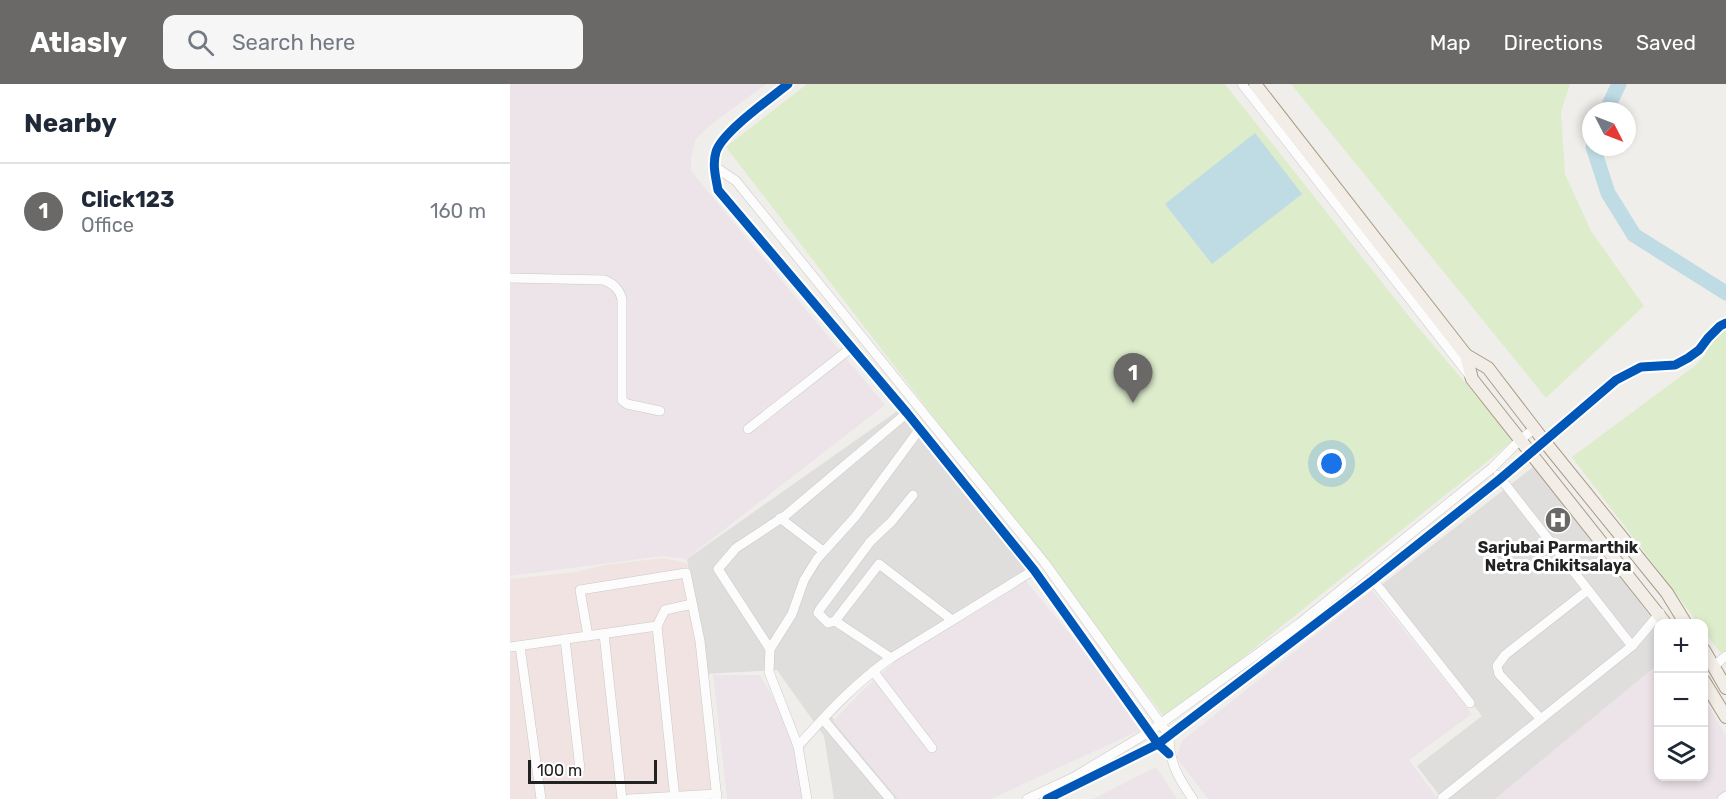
<!DOCTYPE html>
<html lang="en">
<head>
<meta charset="utf-8">
<style>
  :root { --surface:#fff; --page:#f6f6f7; --text:#1f2937; --muted:#747a83; --line:#e0e1e3; --accent:#6a6968 }
  body { margin:0; font-family:Rubik,sans-serif; background:var(--page); color:var(--text) }
  .controls { position:absolute; right:18px; bottom:18px; display:grid; overflow:hidden; border-radius:12px; box-shadow:0 3px 9px #0003 }
  .controls button { width:54px; height:54px; display:grid; place-items:center; padding:0; border:0; border-bottom:2px solid var(--line); background:var(--surface); color:var(--text); font:30px sans-serif }
  .compass { position:absolute; left:1072px; top:18px; width:54px; height:54px; border-radius:50%; background:var(--surface); box-shadow:0 3px 9px #0003; rotate:132deg }
  .scale { position:absolute; left:18px; bottom:15px; width:129px; box-sizing:border-box; padding-left:6px; border:3px solid #222; border-top:0; font-size:16px; line-height:21px; white-space:nowrap; color:#222; -webkit-text-stroke:4px #fff; paint-order:stroke }
  .you { position:absolute; left:822px; top:380px; width:21px; height:21px; margin:-15px; border:4px solid #fff; border-radius:50%; background:#1a73e8; box-shadow:0 0 0 9px #1a73e833 }
  .badge { display:grid; place-items:center; width:39px; height:39px; border-radius:50%; background:var(--accent); color:#fff; font-size:20px; font-weight:700 }
  .pin { position:absolute; translate:-50% -50px; filter:drop-shadow(0 2px 3px #0008) }
  .pin::after { content:''; position:absolute; top:32px; width:21px; height:18px; background:inherit; clip-path:polygon(0 0,100% 0,50% 100%) }
  .list { margin:0; padding:0; list-style:none }
  h2 { display:flex; justify-content:space-between; align-items:center; height:78px; margin:0; padding:0 24px; font-size:26px }
  h2 small { font-size:20px; font-weight:400; color:var(--muted) }
  .list li { display:grid; grid-template-columns:39px 1fr auto; gap:18px; align-items:center; box-sizing:border-box; height:96px; padding:0 24px; border-top:2px solid var(--line) }
  .list b { display:block; font-size:22px; white-space:nowrap }
  .list p { margin:0; font-size:20px; white-space:nowrap; color:var(--muted) }
  .list em { font-size:20px; font-style:normal; color:var(--muted) }
  .icon { flex:none; width:33px; height:33px; fill:none; stroke:currentColor; stroke-width:2; stroke-linecap:round; stroke-linejoin:round }
  .map { position:relative; flex:none; width:1216px; height:715px; overflow:hidden }
  header { display:flex; align-items:center; gap:36px; box-sizing:border-box; height:84px; padding:0 30px; background:var(--accent); color:#fff }
  header strong { font-size:28px }
  nav { display:flex; gap:33px; margin-inline-start:auto; font-size:21px }
  .search { width:420px; height:54px; background:var(--page); display:flex; align-items:center; gap:15px; box-sizing:border-box; padding:0 21px; border-radius:12px; color:var(--muted); font-size:22px }
  main { display:flex }
  aside { flex:1; background:var(--surface) }
  .map>svg:first-child { display:block }
</style>
</head>
<body>
<header>
<strong>Atlasly</strong>
<div class="search"><svg class="icon" aria-label="search" viewBox="0 0 24 24"><circle cx="10" cy="10" r="6"/><path d="M15 15l6 6"/></svg>Search here</div>
<nav><a>Map</a><a>Directions</a><a>Saved</a></nav>
</header>
<main>
<aside>
<h2>Nearby<small></small></h2>
<ul class="list">
<li><span class="badge">1</span><div><b>Click123</b><p>Office</p></div><em>160 m</em></li>
</ul>
</aside>
<div class="map">
<svg width="1216" height="715" viewBox="0 0 1216 715">
  <rect width="100%" height="100%" fill="#f0eeeb"/>
  <g fill="#dfdedc">
    <polygon points="393,323 522,485 360,589 321,632 389,715 324,715 314,652 267,586 194,590 177,475"/>
    <polygon points="1027,380 1148,543 1148,585 991,715 932,715 907,682 972,632 870,502"/>
  </g>
  <polygon fill="#f1e3e1" points="153,474 177,479 202,715 0,715 0,495 65,488 95,481"/>
  <g fill="#ede4e9">
    <polygon points="0,0 256,0 198,43 185,56 181,74 181,87 375,321 176,475 152,472 0,492"/>
    <polygon points="516,497 637,643 481,715 388,715 323,637 354,605 386,577"/>
    <polygon points="862,506 962,630 899,676 928,715 698,715 666,673 673,656"/>
    <polygon points="1148,580 1148,692 1194,692 1194,615 1216,652 1216,715 985,715"/>
    <polygon points="203,591 250,591 287,655 296,715 217,715"/>
    <polygon points="646,683 667,715 583,715"/>
  </g>
  <g fill="#ddeccb">
    <polygon points="297,0 715,0 901,235 1004,356 656,635 216,63"/>
    <polygon points="781,0 1060,0 1051,28 1055,90 1081,147 1134,222 1036,314"/>
    <polygon points="1216,238 1216,576 1194,547 1194,540 1188,539 1062,373 1186,281 1195,271 1194,264"/>
  </g>
  <polygon fill="#bfdbe3" points="745,49 792,110 702,180 655,120"/>
  <g fill="none" stroke-linecap="round" stroke-linejoin="round">
    <g stroke="#bfdbe3" stroke-width="15">
      <polyline points="1096,27 1109,0"/>
      <polyline points="1083,63 1098,109 1124,151 1216,209"/>
    </g>
    <defs>
      <g id="minor">
        <path d="M 278,0 C 260,15 212,48 206,68 C 202,81 206,94 208,106 L 397,329 L 524,486 L 648,660 L 659,670"/>
        <polyline points="732,0 959,291"/>
        <path d="M 204,82 L 226,97 L 534,478 L 659,651 C 659,678 668,694 683,715"/>
        <path d="M 0,194 L 94,196 C 104,200 109,205 112,215 L 112,316 L 117,320 L 150,327"/>
        <polyline points="238,345 341,264"/>
        <polyline points="988,391 1122,562"/>
        <polyline points="270,434 313,467"/>
        <polyline points="863,496 960,619"/>
        <polyline points="325,537 318,539 308,529 310,525 360,458 382,437 403,411"/>
        <polyline points="94,550 112,715"/>
        <polyline points="78,552 70,506 176,489 190,557 207,715"/>
        <polyline points="55,555 70,685"/>
        <polyline points="10,562 31,715"/>
        <polyline points="0,563 147,542"/>
        <polyline points="260,565 208,485 226,464 276,431 397,329"/>
        <polyline points="381,574 325,537 369,480 442,536"/>
        <polyline points="1204,582 1216,572"/>
        <polyline points="363,587 422,664"/>
        <polyline points="313,635 380,715"/>
        <polyline points="1031,635 989,590 987,582 995,571 1078,506"/>
        <path d="M 288,662 C 317,630 345,599 381,574 L 524,486"/>
        <polyline points="932,714 1122,562 1150,529"/>
        <polyline points="119,715 207,710"/>
        <polyline points="165,715 147,542 155,526 182,520"/>
        <polyline points="297,715 288,662 259,588 260,565 282,530 294,496 307,475 345,433 409,346"/>
        <polyline points="517,715 564,693 639,648 790,539 982,384 1010,356 1024,345"/>
        <polyline points="537,715 648,660 863,496 990,395 1106,296 1131,283 1165,281 1178,274 1189,266 1198,254 1210,242 1216,239"/>
        <polyline points="1212,715 1216,712"/>
      </g>
      <g id="major">
        <polyline points="745,0 956,271 978,284 1034,357 1157,509 1176,540"/>
        <polyline points="956,271 962,295 1156,540"/>
        <polyline points="1194,566 1216,604"/>
        <polyline points="1194,597 1216,633"/>
      </g>
    </defs>
    <use href="#minor" stroke="#c9c8c7" stroke-width="10"/>
    <use href="#major" stroke="#a79c86" stroke-width="14"/>
    <use href="#minor" stroke="#fdfcfc" stroke-width="9"/>
    <use href="#major" stroke="#f3ede7" stroke-width="12"/>
    <defs>
      <g id="cycleway">
        <path d="M 278,0 C 260,15 212,48 206,68 C 202,81 206,94 208,106 L 397,329 L 524,486 L 648,660 L 659,670"/>
        <polyline points="537,715 648,660 863,496 990,395 1106,296 1131,283 1165,281 1178,274 1189,266 1198,254 1210,242 1216,239"/>
      </g>
    </defs>
    <use href="#cycleway" stroke="#fff" stroke-width="13"/>
    <use href="#cycleway" stroke="#0057b8" stroke-width="9"/>
  </g>
  <defs>
    <symbol id="hospital-disc" viewBox="-11 -11 22 22"><circle r="9.5" fill="#6a6968" stroke="#fff"/><path d="M-5-5h3v3.5h4V-5h3V5h-3V1.5h-4V5h-3Z" fill="#fff"/></symbol>
  </defs>
  <g fill-rule="evenodd">
    <use href="#hospital-disc" x="1033" y="421" width="30" height="30"/>
  </g>
  <g text-anchor="middle" dominant-baseline="central" stroke-width="6" stroke-linejoin="round" paint-order="stroke">
    <g font-size="16" font-weight="bold" fill="#222" stroke="#fff">
      <text x="1048" y="463">Sarjubai Parmarthik<tspan x="1048" dy="18">Netra Chikitsalaya</tspan></text>
    </g>
  </g>
</svg>
<div class="controls">
<button>+</button>
<button>−</button>
<button><svg class="icon" aria-label="layers" viewBox="0 0 24 24"><path d="M12 4l9 5-9 5-9-5zM3 14l9 5 9-5"/></svg></button>
</div>
<svg class="compass" viewBox="-18 -18 36 36"><path d="M0-13l5 13h-10z" fill="#e53935"/><path d="M0 13l5-13h-10z" fill="#747a83"/></svg>
<div class="scale">100 m</div>
<div class="you"></div>
<div class="pin badge" style="left:623px;top:319px">1</div>
</div>
</main>
</body>
</html>
